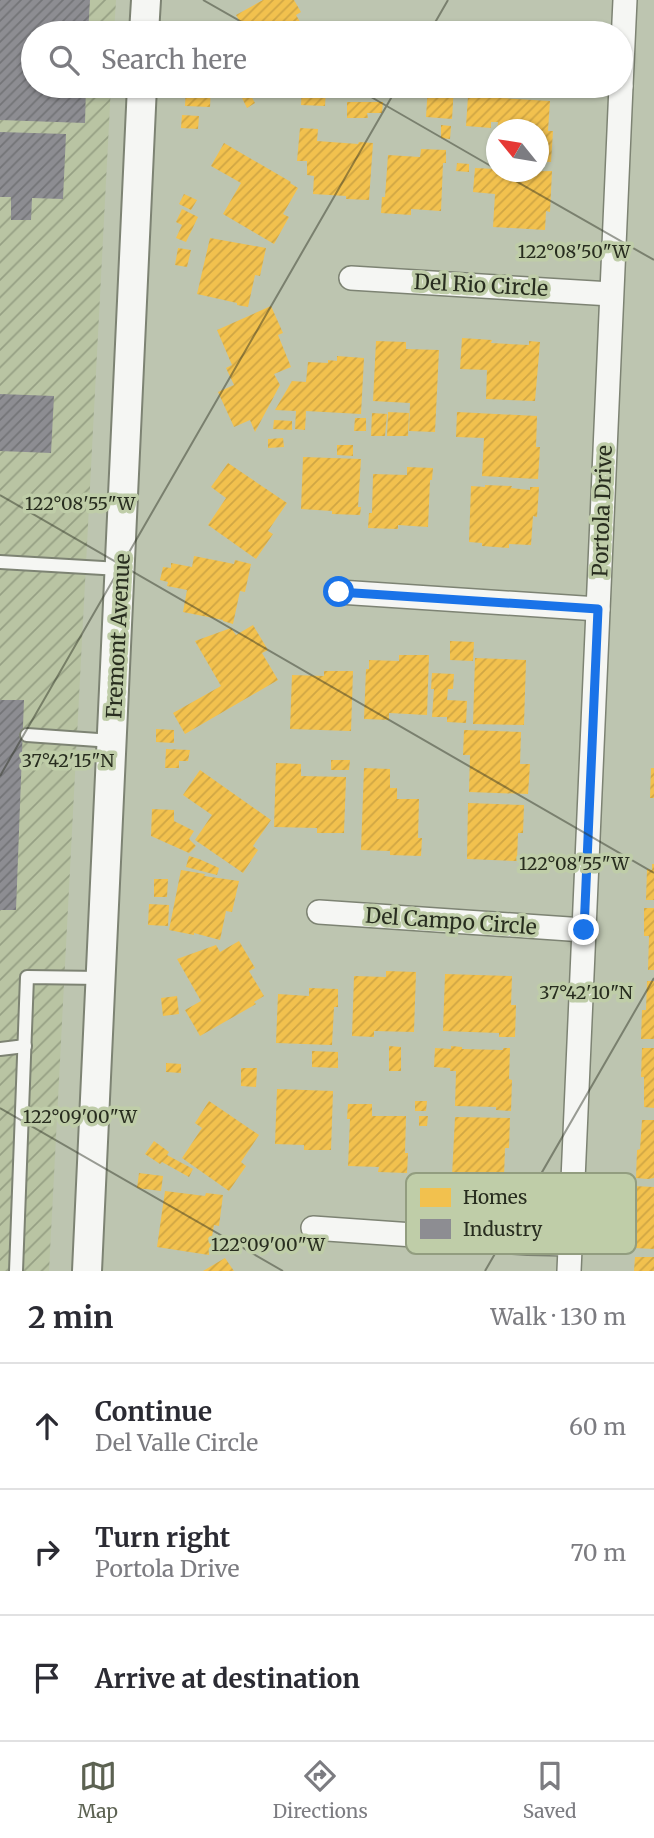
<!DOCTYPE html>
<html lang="en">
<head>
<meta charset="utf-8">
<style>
  :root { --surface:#fff; --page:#f7f7f7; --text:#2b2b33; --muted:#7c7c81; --line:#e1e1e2; --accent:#5c6252 }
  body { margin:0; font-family:Merriweather,serif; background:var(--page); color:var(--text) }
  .compass { position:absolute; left:486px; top:119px; width:63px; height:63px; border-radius:50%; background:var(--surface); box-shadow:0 2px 5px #0004; rotate:300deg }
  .stop { position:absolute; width:21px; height:21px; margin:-16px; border:5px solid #1a73e8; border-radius:50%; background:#fff }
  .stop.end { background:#1a73e8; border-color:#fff; box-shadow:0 2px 7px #0008 }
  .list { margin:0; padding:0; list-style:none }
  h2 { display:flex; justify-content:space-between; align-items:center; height:91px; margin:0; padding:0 28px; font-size:30px }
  h2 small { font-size:23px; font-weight:400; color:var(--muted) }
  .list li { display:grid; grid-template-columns:46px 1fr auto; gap:21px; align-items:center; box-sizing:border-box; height:126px; padding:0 28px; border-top:2px solid var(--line) }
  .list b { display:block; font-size:26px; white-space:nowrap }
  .list p { margin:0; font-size:23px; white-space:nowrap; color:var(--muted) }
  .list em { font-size:23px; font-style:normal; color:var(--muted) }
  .icon { flex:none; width:38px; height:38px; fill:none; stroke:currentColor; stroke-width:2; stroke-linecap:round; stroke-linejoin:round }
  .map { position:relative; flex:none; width:654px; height:1271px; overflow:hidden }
  .search { position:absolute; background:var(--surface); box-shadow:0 2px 5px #0004; left:21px; right:21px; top:21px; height:77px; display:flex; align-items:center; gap:18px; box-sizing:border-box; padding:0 24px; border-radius:38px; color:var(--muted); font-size:26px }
  .sheet { height:469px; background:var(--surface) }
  nav { display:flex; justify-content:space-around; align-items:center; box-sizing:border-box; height:98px; border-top:2px solid var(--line); background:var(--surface); font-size:19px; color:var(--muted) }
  nav a { display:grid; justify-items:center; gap:4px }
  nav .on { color:var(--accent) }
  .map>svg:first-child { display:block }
</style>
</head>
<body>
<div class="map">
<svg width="654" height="1271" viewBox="0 0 654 1271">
  <defs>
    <pattern id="industrial-furrows" width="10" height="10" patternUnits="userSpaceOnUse" patternTransform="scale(1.75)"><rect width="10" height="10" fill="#b9c4a3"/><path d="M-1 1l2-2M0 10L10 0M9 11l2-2" fill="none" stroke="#96a084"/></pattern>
    <pattern id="homes-hatch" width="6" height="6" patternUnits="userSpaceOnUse" patternTransform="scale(1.75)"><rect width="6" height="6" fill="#f2c14e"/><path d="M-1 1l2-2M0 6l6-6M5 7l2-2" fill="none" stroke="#d0a644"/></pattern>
    <pattern id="industry-hatch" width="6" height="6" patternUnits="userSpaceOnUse" patternTransform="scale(1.75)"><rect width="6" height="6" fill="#8d8d92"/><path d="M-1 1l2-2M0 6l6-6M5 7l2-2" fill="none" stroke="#737477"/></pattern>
  </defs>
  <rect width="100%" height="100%" fill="#bdc5b0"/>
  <polygon fill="url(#industrial-furrows)" points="0,0 116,0 114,33 33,33 33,86 111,86 49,1271 0,1271"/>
  <g fill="url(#homes-hatch)">
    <polygon points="263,0 294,0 301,12 296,15 307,33 247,33 236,15"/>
    <polygon points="395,21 424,22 423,29 458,31 457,33 394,33"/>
    <polygon points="502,24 549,27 549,33 502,33"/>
    <polygon points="186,86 211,86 210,107 185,106"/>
    <polygon points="302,86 379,86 379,92 326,89 325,106 301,105"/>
    <polygon points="428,86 454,86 452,119 426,117"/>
    <polygon points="250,94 255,103 247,108 242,98"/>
    <polygon points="468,96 550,101 548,131 553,131 551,162 538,161 538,130 497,130 498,122 491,122 491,128 466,126"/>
    <polygon points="347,102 383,102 382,113 367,113 368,118 347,118"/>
    <polygon points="182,115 199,116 198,129 181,128"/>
    <polygon points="441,125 451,126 450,139 441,138"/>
    <polygon points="300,128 318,129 317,141 358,144 359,142 373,143 369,200 346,199 346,196 313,194 314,176 307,175 307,161 297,161"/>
    <polygon points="224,143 291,182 290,183 298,188 283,214 289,217 274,244 223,214 241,183 211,166"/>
    <polygon points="421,149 446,150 446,163 443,163 441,211 411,209 411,215 381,213 382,197 385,197 388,155 420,157"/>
    <polygon points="457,163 469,164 469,172 456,171"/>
    <polygon points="475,168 496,169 496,172 552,171 550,212 546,211 545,230 493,227 495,194 473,192"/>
    <polygon points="184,194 197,200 191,210 179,204"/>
    <polygon points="182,209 198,217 186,242 176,238 182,225 176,222"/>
    <polygon points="210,238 266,248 260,276 255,275 248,307 237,305 237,303 197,294"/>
    <polygon points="178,248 191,250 187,267 175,265"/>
    <polygon points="271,306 283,333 278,335 291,367 274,374 280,385 255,432 250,420 234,427 218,392 234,385 226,368 232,365 217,330"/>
    <polygon points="462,338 492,340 491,343 529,345 529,341 540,342 535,401 486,399 487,370 460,369"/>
    <polygon points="376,341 406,342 406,349 439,350 435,432 409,431 410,403 373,401"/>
    <polygon points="337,356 364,358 361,414 306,411 305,430 295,429 296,411 275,410 292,381 306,382 308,362 328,363 328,360 337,361"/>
    <polygon points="388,412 409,413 408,436 387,436"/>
    <polygon points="457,412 537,416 536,447 540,447 538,479 482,476 484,438 456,437"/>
    <polygon points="372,413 387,414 385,436 371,436"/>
    <polygon points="355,418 366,418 366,431 354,431"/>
    <polygon points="274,420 292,421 292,430 273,429"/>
    <polygon points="283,438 284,447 268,448 268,439"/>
    <polygon points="337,445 353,445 353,456 337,455"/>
    <polygon points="303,457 361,459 358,507 361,507 360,515 332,514 332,511 301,509"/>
    <polygon points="228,463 287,503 268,531 273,534 256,559 208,525 226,498 211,487"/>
    <polygon points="407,467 433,468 432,480 430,480 428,527 398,525 398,529 368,528 369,513 372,513 373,474 407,475"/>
    <polygon points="485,485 512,486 511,488 530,490 530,487 539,487 537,517 533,516 531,545 509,544 509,548 482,546 482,543 469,542 471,486 485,487"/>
    <polygon points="194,556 234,564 235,560 251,564 245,592 240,591 233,624 223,621 223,620 183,612 187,590 167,586 168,582 160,580 163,567 171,568 171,563 192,567"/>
    <polygon points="253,625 268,650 262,653 278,680 185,734 173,713 221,686 195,641 231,628 236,635"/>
    <polygon points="450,641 474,642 473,661 450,660"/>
    <polygon points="399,655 429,655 427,715 389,713 389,720 364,719 366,669 369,669 369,660 399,661"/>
    <polygon points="475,658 526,660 524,725 473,724"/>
    <polygon points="324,671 353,671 351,731 290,729 292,675 324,676"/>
    <polygon points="432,673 454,674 453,689 448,689 447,700 467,701 466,723 447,722 447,717 432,717 434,689 431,689"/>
    <polygon points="156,729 174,730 174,743 156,742"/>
    <polygon points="464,730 521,732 520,764 530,764 528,794 469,792 470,755 463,755"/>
    <polygon points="166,749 190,750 188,761 179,761 179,768 165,768"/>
    <polygon points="331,760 350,760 349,770 331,770"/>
    <polygon points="276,763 301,764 301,776 346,777 344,833 317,833 317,828 274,827"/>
    <polygon points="364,768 390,769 390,788 397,788 397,799 419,799 418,838 422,838 421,856 390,855 390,851 361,850"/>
    <polygon points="651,768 654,768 654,798 650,798"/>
    <polygon points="200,770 271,820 253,846 258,850 243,873 195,840 212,815 183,795"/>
    <polygon points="468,803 524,805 523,833 518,833 517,861 467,859"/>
    <polygon points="152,809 174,810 174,821 194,831 189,839 196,846 189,853 151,836"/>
    <polygon points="189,856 199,859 219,868 217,875 186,867"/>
    <polygon points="652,864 654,864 654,900 646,900 647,869 652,870"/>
    <polygon points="181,870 205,874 204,876 239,881 232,912 226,911 220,940 194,933 194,935 169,930"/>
    <polygon points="154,879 168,879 167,897 154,897"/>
    <polygon points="149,904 169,905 168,926 148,925"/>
    <polygon points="644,908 654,908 654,970 648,970 649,936 644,936"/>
    <polygon points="239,941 255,968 249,971 264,996 254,1002 256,1004 200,1036 185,1010 201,1001 177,959 216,945 220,952"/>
    <polygon points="386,971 416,972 414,1032 374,1031 374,1037 352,1036 354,976 386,977"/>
    <polygon points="445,974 512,976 511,1005 516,1005 515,1037 499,1037 499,1033 443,1031"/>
    <polygon points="647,981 654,981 654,1039 641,1039 642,1010 646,1010"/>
    <polygon points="309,988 338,989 338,1007 334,1007 332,1045 276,1043 278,994 309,996"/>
    <polygon points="177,996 179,1014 163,1016 161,998"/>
    <polygon points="389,1046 401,1047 401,1071 389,1071"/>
    <polygon points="451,1046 462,1047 462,1049 503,1050 503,1048 510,1048 509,1079 512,1080 511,1111 496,1110 496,1107 455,1106 456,1071 450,1071 450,1068 434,1067 435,1048 451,1049"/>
    <polygon points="642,1048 654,1048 654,1108 644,1107 644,1077 641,1077"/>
    <polygon points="312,1051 338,1052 338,1068 312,1067"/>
    <polygon points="166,1063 181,1064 181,1073 166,1072"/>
    <polygon points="241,1068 257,1068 256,1087 241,1086"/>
    <polygon points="277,1089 333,1091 331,1150 304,1150 304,1145 275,1144"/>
    <polygon points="209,1101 259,1135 241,1162 246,1166 229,1191 182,1158 202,1128 195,1123"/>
    <polygon points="415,1101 427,1101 426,1111 415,1111"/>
    <polygon points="348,1104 372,1104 372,1116 406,1116 405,1153 408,1153 407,1173 378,1172 379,1167 348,1166 350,1119 347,1119"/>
    <polygon points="419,1116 428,1116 427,1126 419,1126"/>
    <polygon points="455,1117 510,1118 509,1148 505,1148 504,1178 452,1176"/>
    <polygon points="642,1120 654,1120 654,1178 648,1179 636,1178 637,1150 640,1149"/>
    <polygon points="154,1141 169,1152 167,1155 193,1169 189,1177 162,1162 160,1164 145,1154"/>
    <polygon points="139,1173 163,1176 161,1191 137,1188"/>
    <polygon points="633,1186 654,1187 654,1249 635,1248 636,1216 632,1216"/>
    <polygon points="165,1191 205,1196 206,1193 223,1195 219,1226 214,1225 209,1255 157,1247"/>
    <polygon points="635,1257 654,1257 654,1271 634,1271"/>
    <polygon points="225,1258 234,1271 203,1271"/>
  </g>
  <g fill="url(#industry-hatch)">
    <polygon points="0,0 90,0 88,33 33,33 33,86 86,86 85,123 0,120"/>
    <polygon points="0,132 66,134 63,199 32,198 31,220 11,220 11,197 0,197"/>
    <polygon points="0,394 54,396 51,453 0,451"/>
    <polygon points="0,700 24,700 16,910 0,910"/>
  </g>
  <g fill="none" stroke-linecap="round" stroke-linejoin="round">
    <defs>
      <g id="service">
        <polyline points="0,562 120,569"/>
        <polyline points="27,735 112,741"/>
        <polyline points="0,1049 25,1046"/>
        <polyline points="16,1271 27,977 101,978"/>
      </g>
      <g id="minor">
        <polyline points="621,86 625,0"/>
        <polyline points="351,278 611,294"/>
        <polyline points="339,592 598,609"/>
        <polyline points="319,912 584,930"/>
        <polyline points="313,1228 528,1243 570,1244"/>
        <polyline points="569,1271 621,86"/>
      </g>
      <g id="tertiary">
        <polyline points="144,33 146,0"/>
        <polyline points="87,1271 142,86"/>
      </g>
    </defs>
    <use href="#service" stroke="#7d8373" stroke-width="16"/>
    <use href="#minor" stroke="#7d8373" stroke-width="26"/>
    <use href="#tertiary" stroke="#7d8373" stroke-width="32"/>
    <use href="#service" stroke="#f5f6f3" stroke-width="12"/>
    <use href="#minor" stroke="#f5f6f3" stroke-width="23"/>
    <use href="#tertiary" stroke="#f5f6f3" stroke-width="28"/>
  </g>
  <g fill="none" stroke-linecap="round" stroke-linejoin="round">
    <polyline stroke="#1a73e8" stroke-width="9" points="339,592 598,609 584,930"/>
  </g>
  <path fill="none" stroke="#282d1f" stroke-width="2" stroke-opacity="0.45" d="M 203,0 L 261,33M 429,33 L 448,0M 352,86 L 496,169M 500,172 L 654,260M 0,495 L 654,873M 0,776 L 398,86M 0,1108 L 283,1271M 485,1271 L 654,978"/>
  <g text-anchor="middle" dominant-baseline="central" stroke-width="7" stroke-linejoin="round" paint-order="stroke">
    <g font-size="21" fill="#282d1f" stroke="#bfcda8">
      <text transform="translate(481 285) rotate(3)">Del Rio Circle</text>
      <text transform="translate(602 511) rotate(-88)">Portola Drive</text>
      <text transform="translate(118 636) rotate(-87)">Fremont Avenue</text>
      <text transform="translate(451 921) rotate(4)">Del Campo Circle</text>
    </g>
  </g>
  <rect x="406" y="1173" width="230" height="81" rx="10" fill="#bfcda8" stroke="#929d7f" stroke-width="2"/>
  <rect x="420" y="1188" width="31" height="19" fill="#f2c14e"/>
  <rect x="420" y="1219" width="31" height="20" fill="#8d8d92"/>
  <g font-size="19" fill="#282d1f">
    <text x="463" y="1204">Homes</text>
    <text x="463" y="1236">Industry</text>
  </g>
  <g font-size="18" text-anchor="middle" fill="#282d1f" stroke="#bfcda8" stroke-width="7" stroke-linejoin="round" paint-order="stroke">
    <text x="574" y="258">122°08'50"W</text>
    <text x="80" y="510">122°08'55"W</text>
    <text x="68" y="767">37°42'15"N</text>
    <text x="574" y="870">122°08'55"W</text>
    <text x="586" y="999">37°42'10"N</text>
    <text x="80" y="1123">122°09'00"W</text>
    <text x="268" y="1251">122°09'00"W</text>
  </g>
</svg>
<svg class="compass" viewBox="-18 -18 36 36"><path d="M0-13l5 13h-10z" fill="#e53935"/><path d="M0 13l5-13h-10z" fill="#7c7c81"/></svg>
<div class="stop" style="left:339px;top:592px"></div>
<div class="stop end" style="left:584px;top:930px"></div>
<div class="search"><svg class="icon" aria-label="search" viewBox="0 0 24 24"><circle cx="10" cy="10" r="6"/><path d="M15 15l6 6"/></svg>Search here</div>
</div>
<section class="sheet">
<h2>2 min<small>Walk · 130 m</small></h2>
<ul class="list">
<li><svg class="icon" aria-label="ahead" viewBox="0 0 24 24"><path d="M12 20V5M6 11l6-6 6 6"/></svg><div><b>Continue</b><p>Del Valle Circle</p></div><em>60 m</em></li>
<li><svg class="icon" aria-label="right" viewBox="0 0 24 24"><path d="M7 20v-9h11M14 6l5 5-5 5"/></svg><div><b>Turn right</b><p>Portola Drive</p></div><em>70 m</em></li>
<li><svg class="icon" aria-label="arrive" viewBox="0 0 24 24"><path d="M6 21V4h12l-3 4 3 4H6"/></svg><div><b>Arrive at destination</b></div></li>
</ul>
</section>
<nav>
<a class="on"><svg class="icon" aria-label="map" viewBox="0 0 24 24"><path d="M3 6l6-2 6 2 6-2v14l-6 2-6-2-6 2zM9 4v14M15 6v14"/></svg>Map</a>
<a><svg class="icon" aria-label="directions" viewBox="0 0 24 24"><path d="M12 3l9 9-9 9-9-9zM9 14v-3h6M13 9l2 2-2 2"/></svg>Directions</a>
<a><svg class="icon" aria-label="saved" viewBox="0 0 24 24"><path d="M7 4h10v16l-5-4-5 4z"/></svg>Saved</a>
</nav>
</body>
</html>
